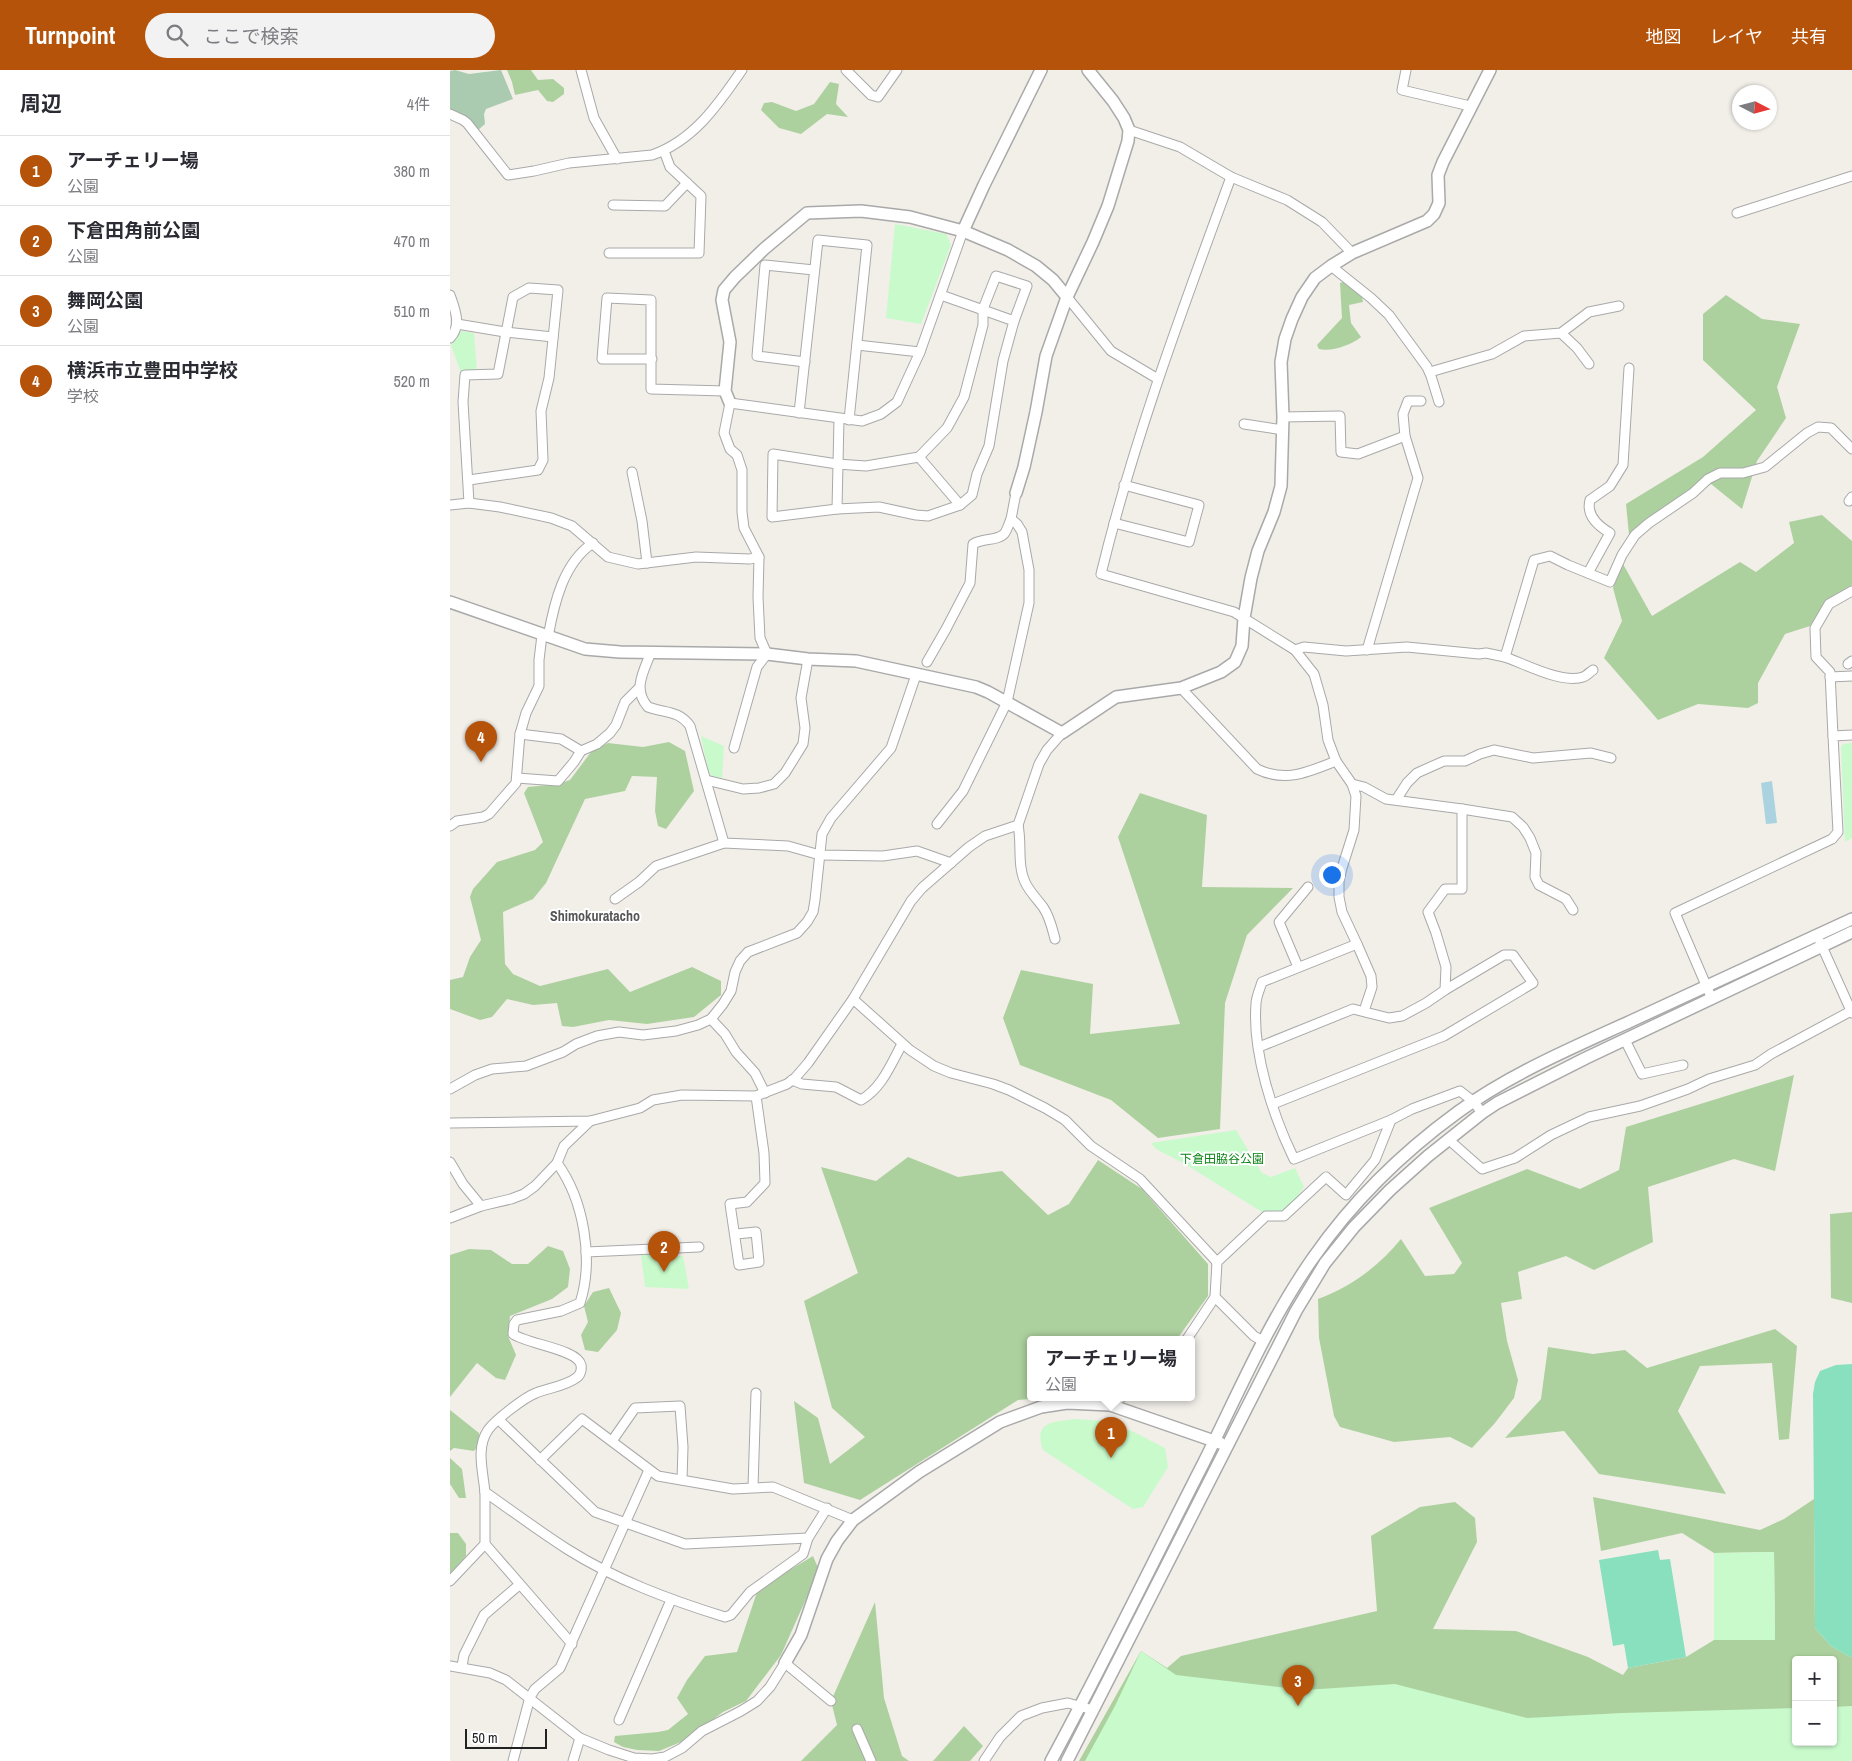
<!DOCTYPE html>
<html lang="ja">
<head>
<meta charset="utf-8">
<style>
  :root { --surface:#fff; --page:#f2f2f3; --text:#2b2b33; --muted:#7c7c81; --line:#e1e1e2; --accent:#b45309 }
  body { margin:0; font-family:"Archivo Narrow","Noto Sans JP",sans-serif; background:var(--page); color:var(--text) }
  .controls { position:absolute; right:15px; bottom:15px; display:grid; overflow:hidden; border-radius:5px; box-shadow:0 1px 4px #0004 }
  .controls button { width:45px; height:45px; display:grid; place-items:center; padding:0; border:0; border-bottom:1px solid var(--line); background:var(--surface); color:var(--text); font:25px sans-serif }
  .compass { position:absolute; left:1282px; top:15px; width:45px; height:45px; border-radius:50%; background:var(--surface); box-shadow:0 1px 4px #0004; rotate:96deg }
  .scale { position:absolute; left:15px; bottom:12px; width:82px; box-sizing:border-box; padding-left:5px; border:2px solid #222; border-top:0; font-size:14px; line-height:18px; white-space:nowrap; color:#222; -webkit-text-stroke:4px #fff; paint-order:stroke }
  .you { position:absolute; left:881px; top:804px; width:18px; height:18px; margin:-12px; border:4px solid #fff; border-radius:50%; background:#1a73e8; box-shadow:0 0 0 8px #1a73e833 }
  .badge { display:grid; place-items:center; width:32px; height:32px; border-radius:50%; background:var(--accent); color:#fff; font-size:16px; font-weight:700 }
  .pin { position:absolute; translate:-50% -41px; filter:drop-shadow(0 1px 2px #0008) }
  .pin::after { content:''; position:absolute; top:26px; width:18px; height:15px; background:inherit; clip-path:polygon(0 0,100% 0,50% 100%) }
  .popup { position:absolute; left:577px; top:1266px; width:168px; height:65px; box-sizing:border-box; display:grid; place-content:center; border-radius:5px; background:var(--surface); filter:drop-shadow(0 1px 4px #0005); font-size:16px; white-space:nowrap; color:var(--muted) }
  .popup b { font-size:19px; color:var(--text) }
  .popup::after { content:''; position:absolute; left:50%; top:100%; margin-left:-10px; border:10px solid transparent; border-top-color:var(--surface) }
  .list { margin:0; padding:0; list-style:none }
  h2 { display:flex; justify-content:space-between; align-items:center; height:65px; margin:0; padding:0 20px; font-size:21px }
  h2 small { font-size:16px; font-weight:400; color:var(--muted) }
  .list li { display:grid; grid-template-columns:32px 1fr auto; gap:15px; align-items:center; box-sizing:border-box; height:70px; padding:0 20px; border-top:1px solid var(--line) }
  .list b { display:block; font-size:19px; white-space:nowrap }
  .list p { margin:0; font-size:16px; white-space:nowrap; color:var(--muted) }
  .list em { font-size:16px; font-style:normal; color:var(--muted) }
  .icon { flex:none; width:28px; height:28px; fill:none; stroke:currentColor; stroke-width:2; stroke-linecap:round; stroke-linejoin:round }
  .map { position:relative; flex:none; width:1402px; height:1691px; overflow:hidden }
  header { display:flex; align-items:center; gap:30px; box-sizing:border-box; height:70px; padding:0 25px; background:var(--accent); color:#fff }
  header strong { font-size:24px }
  nav { display:flex; gap:28px; margin-inline-start:auto; font-size:18px }
  .search { width:350px; height:45px; background:var(--page); display:flex; align-items:center; gap:12px; box-sizing:border-box; padding:0 18px; border-radius:28px; color:var(--muted); font-size:19px }
  main { display:flex }
  aside { flex:1; background:var(--surface) }
  .map>svg:first-child { display:block }
</style>
</head>
<body>
<header>
<strong>Turnpoint</strong>
<div class="search"><svg class="icon" aria-label="search" viewBox="0 0 24 24"><circle cx="10" cy="10" r="6"/><path d="M15 15l6 6"/></svg>ここで検索</div>
<nav><a>地図</a><a>レイヤ</a><a>共有</a></nav>
</header>
<main>
<aside>
<h2>周辺<small>4件</small></h2>
<ul class="list">
<li><span class="badge">1</span><div><b>アーチェリー場</b><p>公園</p></div><em>380 m</em></li>
<li><span class="badge">2</span><div><b>下倉田角前公園</b><p>公園</p></div><em>470 m</em></li>
<li><span class="badge">3</span><div><b>舞岡公園</b><p>公園</p></div><em>510 m</em></li>
<li><span class="badge">4</span><div><b>横浜市立豊田中学校</b><p>学校</p></div><em>520 m</em></li>
</ul>
</aside>
<div class="map">
<svg width="1402" height="1691" viewBox="0 0 1402 1691">
  <rect width="100%" height="100%" fill="#f2efe9"/>
  <g fill="#add19e" fill-rule="evenodd">
    <polygon points="57,0 81,0 88,10 103,9 114,18 114,24 103,32 97,31 88,20 65,25 62,12"/>
    <polygon points="380,12 389,14 386,34 398,47 377,44 351,64 329,58 311,40 314,33 322,32 346,41 364,34"/>
    <path d="M 893,212 L 912,227 L 913,232 L 899,235 L 901,253 L 911,267 C 902,275 881,282 869,279 L 867,275 L 892,248 L 890,213 Z"/>
    <polygon points="1276,225 1312,249 1350,254 1327,317 1336,348 1307,391 1292,439 1261,414 1179,465 1176,434 1253,387 1306,340 1253,290 1253,244"/>
    <polygon points="1372,445 1402,471 1402,515 1375,531 1360,556 1335,564 1308,613 1308,633 1298,638 1248,634 1208,650 1154,588 1172,551 1163,518 1173,494 1202,546 1290,492 1306,502 1344,473 1339,452"/>
    <polygon points="219,672 235,681 244,721 216,759 208,756 205,741 207,707 182,706 175,721 135,729 96,813 83,829 53,842 55,894 63,904 90,916 158,899 180,922 242,897 271,911 271,925 244,947 197,954 159,950 123,957 112,956 107,933 83,935 57,929 42,947 30,950 0,939 0,910 13,907 20,887 31,870 20,827 23,819 47,792 85,780 93,772 74,723 78,717 108,714 120,710 141,682 158,673 193,677"/>
    <polygon points="690,723 757,745 752,817 843,818 797,865 775,933 770,1059 708,1068 661,1030 570,995 553,948 571,900 643,914 640,964 730,954 668,767"/>
    <path d="M 1344,1005 L 1325,1101 L 1284,1089 L 1198,1117 L 1203,1172 L 1144,1200 L 1116,1186 L 1068,1202 L 1072,1229 L 1051,1233 L 1057,1271 L 1068,1310 L 1064,1328 L 1045,1353 L 1022,1378 L 1000,1367 L 944,1372 L 890,1357 L 884,1346 L 869,1268 L 868,1229 C 901,1217 929,1196 951,1169 L 975,1206 L 1004,1204 L 1012,1193 L 979,1138 L 1077,1099 L 1130,1119 L 1169,1100 L 1176,1057 Z"/>
    <polygon points="458,1087 508,1107 552,1101 598,1145 619,1134 648,1090 692,1119 758,1194 758,1226 727,1269 581,1269 581,1327 603,1327 568,1330 410,1430 354,1413 344,1331 368,1348 380,1394 415,1367 382,1338 354,1231 408,1203 371,1097 426,1111"/>
    <polygon points="1402,1142 1402,1233 1381,1228 1380,1144"/>
    <polygon points="98,1176 113,1181 120,1199 118,1217 102,1229 60,1246 58,1266 66,1285 55,1310 46,1308 27,1293 0,1327 0,1185 19,1179 41,1180 62,1194 78,1194"/>
    <polygon points="159,1218 171,1243 167,1260 148,1282 135,1280 131,1265 138,1252 134,1236 143,1222"/>
    <polygon points="1325,1259 1347,1276 1339,1369 1329,1370 1322,1293 1250,1296 1228,1341 1276,1424 1149,1404 1114,1361 1055,1368 1091,1329 1098,1277 1143,1284 1175,1280 1197,1298"/>
    <polygon points="0,1340 29,1363 29,1375 24,1381 4,1378 0,1381"/>
    <polygon points="0,1388 12,1399 16,1428 9,1428 0,1414"/>
    <path d="M 1143,1427 L 1310,1460 L 1334,1449 L 1364,1429 L 1365,1558 L 1381,1576 L 1402,1588 L 1402,1691 L 629,1691 L 691,1581 L 717,1598 L 731,1586 L 927,1541 L 921,1466 L 970,1437 L 1005,1432 L 1025,1448 L 1027,1472 L 983,1559 L 1066,1561 L 1138,1587 L 1173,1605 L 1178,1598 L 1236,1587 L 1264,1570 L 1325,1570 L 1324,1482 L 1264,1483 L 1232,1463 L 1151,1481 ZM 1346,1590 L 1383,1590 L 1383,1672 L 1346,1672 Z"/>
    <polygon points="0,1463 8,1463 16,1474 16,1486 0,1504"/>
    <polygon points="363,1486 369,1500 331,1585 296,1631 273,1642 236,1670 209,1681 187,1680 173,1677 164,1672 165,1666 208,1662 218,1660 238,1644 227,1628 237,1610 255,1586 287,1582 308,1519"/>
    <polygon points="425,1532 434,1628 452,1686 459,1691 351,1691 387,1655 381,1631"/>
    <polygon points="514,1656 533,1676 520,1691 483,1691"/>
  </g>
  <polygon fill="#aacbaf" points="5,0 19,4 51,0 63,29 36,39 34,44 35,54 27,61 0,41 0,1"/>
  <g fill="#c8facc">
    <polygon points="445,154 496,164 501,175 471,254 436,248"/>
    <polygon points="11,261 24,263 27,302 11,303 1,275"/>
    <polygon points="251,666 274,676 272,708 262,706 258,701"/>
    <polygon points="1402,673 1402,768 1395,772 1391,677 1393,674"/>
    <polygon points="786,1060 812,1103 821,1107 845,1098 854,1117 843,1133 833,1142 812,1142 735,1094 706,1079 701,1073"/>
    <polygon points="191,1185 233,1186 239,1219 195,1217"/>
    <path d="M 625,1349 L 654,1351 L 684,1362 L 715,1378 L 718,1397 L 693,1437 L 683,1439 L 593,1380 C 583,1351 603,1352 625,1349 Z"/>
    <polygon points="1324,1482 1325,1570 1264,1570 1264,1483"/>
    <polygon points="691,1581 726,1605 855,1620 945,1614 1077,1648 1172,1643 1346,1638 1346,1672 1383,1672 1383,1637 1402,1636 1402,1691 635,1691 665,1636"/>
  </g>
  <g fill="#88e0be">
    <polygon points="1402,1294 1402,1588 1381,1576 1365,1558 1363,1324 1365,1312 1370,1301 1386,1295"/>
    <polygon points="1208,1480 1210,1490 1220,1489 1236,1587 1178,1598 1174,1574 1163,1576 1149,1490"/>
  </g>
  <polygon fill="#aad3df" points="1322,711 1327,753 1316,754 1311,713"/>
  <g fill="none" stroke-linecap="round" stroke-linejoin="round">
    <defs>
      <g id="minor">
        <polyline points="131,0 144,48 167,89"/>
        <polyline points="396,0 421,25 428,27 447,0"/>
        <polyline points="956,0 952,20 1020,36"/>
        <path d="M 0,44 L 13,50 L 17,53 L 58,105 L 84,101 L 119,93 L 202,85 C 243,71 268,35 292,0"/>
        <polyline points="679,60 730,77 781,107 837,130 872,152 902,183"/>
        <path d="M 781,107 C 733,238 684,368 651,504 L 784,542 L 845,580 L 864,604 L 873,635 L 878,670 L 886,691 L 902,714 L 906,726 L 904,760 L 892,798 L 889,811 L 889,827 L 892,842 L 907,874 L 812,912 C 810,919 806,927 806,934 C 802,982 823,1046 844,1089 L 941,1050 L 962,1039 L 1010,1021 L 1024,1032 L 1032,1043"/>
        <polyline points="163,135 215,136 237,113"/>
        <polyline points="1287,143 1402,106"/>
        <polyline points="159,183 249,183 251,126 220,97 214,81"/>
        <polyline points="881,196 921,228 939,245 977,297 981,306 989,332"/>
        <path d="M 0,225 C 5,239 12,256 0,268"/>
        <polyline points="617,227 661,281 708,309"/>
        <polyline points="7,254 55,262 103,267"/>
        <polyline points="1111,263 1127,278 1139,294"/>
        <polyline points="407,275 470,282"/>
        <polyline points="202,289 152,289 157,228 201,230 201,319 275,321"/>
        <polyline points="355,292 307,286 315,195 364,200"/>
        <polyline points="980,302 1042,284 1074,266 1111,263 1139,242 1169,236"/>
        <polyline points="349,343 368,170 417,175 399,350"/>
        <polyline points="833,347 890,346 891,382 908,384 955,366"/>
        <polyline points="389,349 387,439 429,437 466,445 478,446 510,435 522,425 527,404 539,376 553,291 564,251 491,225"/>
        <polyline points="794,354 833,360"/>
        <polyline points="469,387 497,358 514,327 533,255 533,239 546,206 577,216 564,251"/>
        <polyline points="182,402 192,451 197,493"/>
        <polyline points="19,410 88,400 93,390 91,341 99,308 108,220 79,218 63,227 48,304 15,305 13,332 19,433"/>
        <polyline points="1399,431 1402,427"/>
        <polyline points="0,435 19,433 50,437 101,448 122,456 158,487 188,494 246,487 300,489 309,487"/>
        <polyline points="387,439 322,447 323,384 387,394 416,396 469,387 510,435"/>
        <polyline points="664,453 739,472 749,435 674,415"/>
        <path d="M 1138,503 L 1160,463 C 1148,456 1136,445 1140,430 L 1160,416 L 1173,395 L 1179,298"/>
        <path d="M 98,567 C 104,534 113,493 143,473"/>
        <polyline points="845,580 854,577 896,581 957,577 1029,584 1036,583 1055,587 1084,490 1100,486 1118,495 1160,512 1172,485 1185,465 1199,453 1243,423 1258,409 1270,403 1293,403 1315,397 1357,363 1368,357 1381,358 1402,379"/>
        <polyline points="917,580 968,408 955,366 953,344 958,331 971,331"/>
        <path d="M 201,582 C 194,601 182,619 198,637 C 214,643 229,640 240,656 L 274,773 L 338,776 L 370,785 L 433,786 L 467,781 L 501,793"/>
        <path d="M 1055,587 C 1075,594 1112,614 1133,607 C 1136,606 1140,602 1143,600"/>
        <path d="M 477,592 L 496,559 L 520,513 L 523,474 C 533,468 547,471 554,464 C 557,461 559,453 561,449"/>
        <polyline points="1398,594 1402,591"/>
        <polyline points="1380,607 1402,606"/>
        <path d="M 731,618 L 807,699 C 836,713 858,702 886,691"/>
        <polyline points="70,664 111,669 131,681"/>
        <polyline points="1383,666 1380,602 1366,587 1365,558 1379,534 1402,521"/>
        <polyline points="284,678 307,597 317,584 310,568 308,527 309,487 294,458 292,442 292,400 287,385 280,379 274,363 280,333 412,351 431,344 447,332 470,282 513,161"/>
        <polyline points="67,708 108,711 124,692 131,681 147,674 160,663 166,655 175,632 188,619"/>
        <polyline points="256,710 293,719 309,718 324,714 335,703 353,674 355,658 351,628 358,589"/>
        <polyline points="946,730 957,713 967,703 994,691 1015,691 1030,684 1044,680 1083,688 1141,683 1161,688"/>
        <polyline points="1012,739 1062,747 1073,757 1080,768 1086,783 1085,807 1089,815 1116,829 1123,840"/>
        <polyline points="487,754 513,721 557,632 579,533 579,500 572,462 567,454 561,449 566,423"/>
        <path d="M 568,755 C 572,773 567,795 575,812 C 579,821 587,829 593,837 C 600,847 602,858 605,869"/>
        <polyline points="0,756 7,751 33,747 39,744 66,713 70,664 76,643 89,616 89,590 92,565"/>
        <polyline points="165,829 189,812 206,796 274,773"/>
        <polyline points="1370,872 1402,943"/>
        <polyline points="907,874 921,906 922,917 914,941"/>
        <polyline points="848,897 829,852 858,817"/>
        <polyline points="403,929 460,980 484,996 501,1003 543,1014 559,1020 595,1038 615,1050 641,1076 690,1109 767,1192"/>
        <polyline points="1262,929 1225,843 1382,769 1388,762 1383,666 1402,665"/>
        <polyline points="261,949 275,964 286,982 305,1003 315,1023"/>
        <polyline points="1175,970 1192,1004 1233,995"/>
        <polyline points="809,977 903,939 939,948 952,946 976,933 995,920"/>
        <path d="M 342,1010 L 352,1014 L 386,1017 L 411,1030 C 432,1018 441,994 452,974"/>
        <polyline points="0,1019 25,1005 42,999 76,996 113,982 126,974 147,966 169,962 193,965 226,961 248,955 261,949 273,934 281,921 285,902 290,891 298,882 347,863 357,852 363,842 365,830 372,764 381,748 441,678 466,605"/>
        <polyline points="823,1034 994,966 1083,913 1063,885 1054,885 995,920 996,897 986,863 978,842 995,819 1012,819 1012,739 936,729 914,717 902,714"/>
        <polyline points="0,1053 140,1051 190,1038 203,1030 232,1025 306,1026 337,1014 345,1008 358,993 403,929 461,831 472,818 519,777 535,766 568,755 589,694 597,680 612,663"/>
        <polyline points="998,1069 1032,1099 1065,1088 1101,1065 1139,1047 1190,1036 1238,1019 1259,1009 1305,995 1321,984 1401,941"/>
        <polyline points="0,1092 13,1114 31,1136"/>
        <polyline points="0,1148 31,1136 61,1129 74,1124 85,1116 107,1093 114,1076 140,1051"/>
        <polyline points="286,1164 306,1162 309,1192 289,1195 280,1134 297,1132 315,1113 314,1083 306,1026"/>
        <polyline points="136,1182 249,1177"/>
        <polyline points="765,1227 804,1266 813,1271"/>
        <polyline points="737,1269 765,1227 767,1192 816,1146 834,1146 876,1107 896,1125 925,1090 941,1050"/>
        <polyline points="660,1335 672,1327"/>
        <polyline points="49,1350 145,1442 235,1474 358,1468"/>
        <polyline points="162,1371 185,1338 230,1336 233,1377 232,1410"/>
        <polyline points="90,1390 132,1349 208,1406 283,1419 323,1417 403,1450"/>
        <polyline points="303,1417 306,1323"/>
        <path d="M 35,1422 C 62,1441 89,1461 117,1479 C 166,1510 220,1530 275,1547 L 281,1545 L 300,1522 L 353,1484 L 358,1468 L 377,1438"/>
        <polyline points="35,1474 122,1574"/>
        <path d="M 0,1511 L 35,1474 C 35,1458 35,1441 35,1424 C 34,1404 25,1379 38,1360 C 45,1350 75,1327 86,1323 C 98,1318 116,1316 126,1308 C 130,1306 132,1300 131,1295 C 128,1279 76,1274 63,1264 L 64,1254 L 67,1250 L 111,1241 L 130,1233 C 144,1190 134,1130 107,1093"/>
        <polyline points="0,1596 40,1603 56,1610 130,1668 159,1680 184,1688 202,1689 215,1687 232,1678 252,1661 291,1641 307,1631 320,1617 335,1593 381,1631"/>
        <polyline points="12,1596 14,1585 34,1545 69,1515"/>
        <polyline points="169,1650 221,1530"/>
        <polyline points="407,1659 421,1691"/>
        <polyline points="63,1691 80,1627 85,1619 110,1598 199,1400"/>
        <polyline points="123,1691 130,1668"/>
        <polyline points="534,1691 550,1667 571,1646 592,1638 618,1633 643,1640"/>
      </g>
      <g id="tertiary">
        <polyline points="513,161 534,115 591,0"/>
        <polyline points="280,333 275,321 280,272 272,230 274,220 285,207 314,179 357,143 411,141 460,147 513,161 558,180 586,196 603,210 617,227"/>
        <polyline points="566,423 574,397 586,342 596,286 617,227 643,172 658,136 678,71 679,60 674,48 663,31 638,0"/>
        <polyline points="0,532 135,579 170,582 317,584 358,589 406,591 526,617 538,622 612,663 666,627 731,618 771,602 785,592 792,576 794,548 801,508 808,481 824,442 831,416 833,347 831,292 835,269 842,249 852,227 865,208 881,196 902,183 977,151 984,144 989,133 988,105 993,92 1040,0"/>
        <polyline points="335,1593 351,1565 377,1489 387,1471 403,1450 469,1402 550,1352 591,1337 617,1333 660,1335 770,1373"/>
        <path d="M 601,1691 C 654,1593 703,1492 754,1392 C 788,1324 818,1252 863,1188 C 902,1132 953,1082 1008,1042 C 1060,1004 1122,978 1181,951 C 1255,917 1328,883 1402,849"/>
        <polyline points="617,1691 846,1241 875,1193 904,1157 940,1120 978,1086 1032,1043 1047,1033 1136,988 1402,862"/>
      </g>
    </defs>
    <use href="#minor" stroke="#a9a9a9" stroke-width="11"/>
    <use href="#tertiary" stroke="#a9a9a9" stroke-width="14"/>
    <use href="#minor" stroke="#fff" stroke-width="9"/>
    <use href="#tertiary" stroke="#fff" stroke-width="11"/>
  </g>
  <g text-anchor="middle" dominant-baseline="central" stroke-width="4" stroke-linejoin="round" paint-order="stroke">
    <g font-size="12" fill="#0c8416" stroke="#fff">
      <text x="772" y="1089">下倉田脇谷公園</text>
    </g>
    <g font-size="14" font-weight="bold" fill="#555" stroke="#fff">
      <text x="145" y="846">Shimokuratacho</text>
    </g>
  </g>
</svg>
<div class="controls">
<button>+</button>
<button>−</button>
</div>
<svg class="compass" viewBox="-18 -18 36 36"><path d="M0-13l5 13h-10z" fill="#e53935"/><path d="M0 13l5-13h-10z" fill="#7c7c81"/></svg>
<div class="scale">50 m</div>
<div class="you"></div>
<div class="pin badge" style="left:661px;top:1388px">1</div>
<div class="popup"><b>アーチェリー場</b>公園</div>
<div class="pin badge" style="left:214px;top:1202px">2</div>
<div class="pin badge" style="left:848px;top:1636px">3</div>
<div class="pin badge" style="left:31px;top:692px">4</div>
</div>
</main>
</body>
</html>
